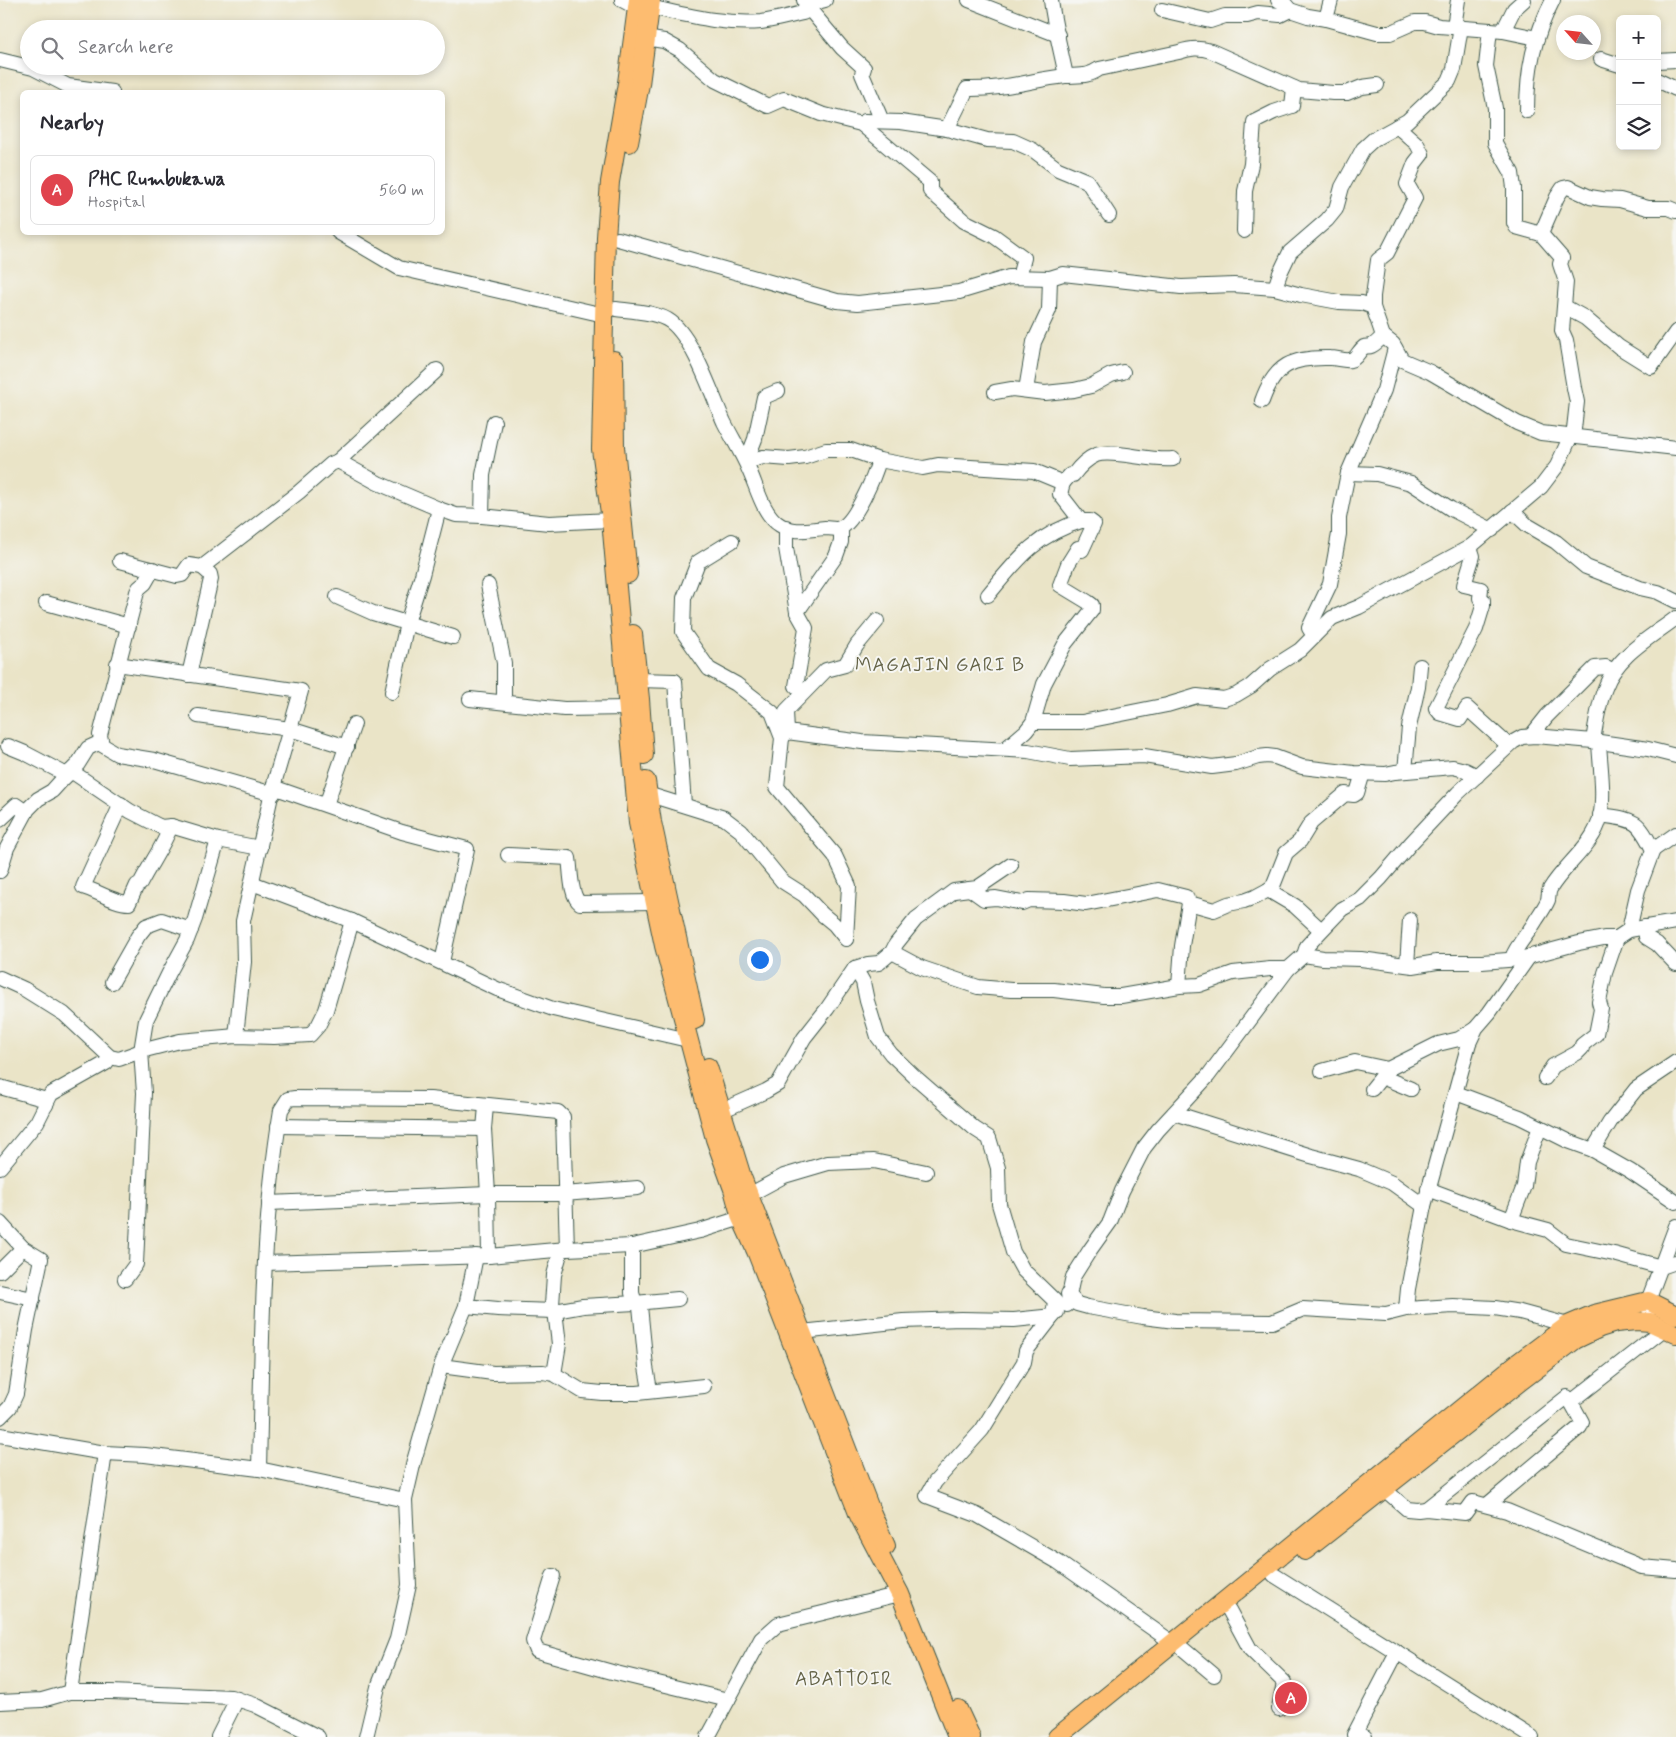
<!DOCTYPE html>
<html lang="en">
<head>
<meta charset="utf-8">
<style>
  :root { --surface:#fff; --page:#f7f7f7; --text:#2b2b33; --muted:#7c7c81; --line:#e1e1e2; --accent:#b5179e }
  body { margin:0; font-family:Mynerve,sans-serif; background:var(--page); color:var(--text) }
  .controls { position:absolute; right:15px; top:15px; display:grid; overflow:hidden; border-radius:8px; box-shadow:0 2px 8px #0003 }
  .controls button { width:45px; height:45px; display:grid; place-items:center; padding:0; border:0; border-bottom:1px solid var(--line); background:var(--surface); color:var(--text); font:25px sans-serif }
  .compass { position:absolute; left:1556px; top:15px; width:45px; height:45px; border-radius:50%; background:var(--surface); box-shadow:0 2px 8px #0003; rotate:297deg }
  .you { position:absolute; left:759px; top:959px; width:18px; height:18px; margin:-12px; border:4px solid #fff; border-radius:50%; background:#1a73e8; box-shadow:0 0 0 8px #1a73e833 }
  .badge { display:grid; place-items:center; width:32px; height:32px; border-radius:50%; background:var(--accent); color:#fff; font-size:16px; font-weight:700 }
  .pin { position:absolute; translate:-50% -50%; border:2px solid #fff; box-shadow:0 1px 5px #0006 }
  .list { margin:0; padding:0; list-style:none }
  h2 { display:flex; justify-content:space-between; align-items:center; height:65px; margin:0; padding:0 20px; font-size:21px }
  h2 small { font-size:16px; font-weight:400; color:var(--muted) }
  .list li { display:grid; grid-template-columns:32px 1fr auto; gap:15px; align-items:center; box-sizing:border-box; height:70px; margin:0 10px 10px; padding:0 10px; border:1px solid var(--line); border-radius:8px }
  .list b { display:block; font-size:19px; white-space:nowrap }
  .list p { margin:0; font-size:16px; white-space:nowrap; color:var(--muted) }
  .list em { font-size:16px; font-style:normal; color:var(--muted) }
  .icon { flex:none; width:28px; height:28px; fill:none; stroke:currentColor; stroke-width:2; stroke-linecap:round; stroke-linejoin:round }
  .map { position:relative; flex:none; width:1676px; height:1737px; overflow:hidden }
  .search { position:absolute; background:var(--surface); box-shadow:0 2px 8px #0003; left:20px; top:20px; width:425px; height:55px; display:flex; align-items:center; gap:12px; box-sizing:border-box; padding:0 18px; border-radius:28px; color:var(--muted); font-size:19px }
  .panel { position:absolute; background:var(--surface); box-shadow:0 2px 8px #0003; left:20px; top:90px; width:425px; height:145px; border-radius:8px }
  .map>svg:first-child { display:block }
</style>
</head>
<body>
<div class="map">
<svg width="1676" height="1737" viewBox="0 0 1676 1737">
  <rect width="100%" height="100%" fill="#f6f6f2"/>
  <filter id="ink" filterUnits="userSpaceOnUse"><feTurbulence type="fractalNoise" baseFrequency=".02" numOctaves="2"/><feDisplacementMap in="SourceGraphic" scale="10" xChannelSelector="R" yChannelSelector="G"/><feConvolveMatrix kernelMatrix="1 2 1 2 8 2 1 2 1" color-interpolation-filters="sRGB"/></filter>
  <filter id="wash" filterUnits="userSpaceOnUse"><feTurbulence type="fractalNoise" baseFrequency=".0096" numOctaves="4" result="noise"/><feDisplacementMap in="SourceGraphic" scale="20" xChannelSelector="R" yChannelSelector="G"/><feGaussianBlur stdDeviation="1.12" result="paint"/><feColorMatrix in="noise" values="0 0 0 0 0 0 0 0 0 0 0 0 0 0 0 0 0 1.4 0 .05"/><feComposite in="paint" operator="in"/></filter>
  <g filter="url(#wash)">
    <rect width="100%" height="100%" fill="#eae4c7"/>
  </g>
  <g filter="url(#ink)">
    <g fill="none" stroke-linecap="round" stroke-linejoin="round">
      <defs>
        <g id="minor">
          <polyline points="622,0 637,8"/>
          <polyline points="804,0 806,5 842,48 864,68 862,74 882,121"/>
          <polyline points="969,0 1058,35"/>
          <path d="M 1051,0 C 1054,25 1061,51 1066,76"/>
          <polyline points="1278,0 1285,4 1290,10 1308,16 1326,19 1377,33 1390,33 1415,22 1425,22 1439,26 1503,31 1514,9 1524,0"/>
          <polyline points="806,5 825,0"/>
          <path d="M 649,7 C 687,15 723,25 761,22 C 775,20 789,16 803,13 L 806,5"/>
          <polyline points="1162,10 1210,21 1225,16 1247,16 1258,13 1280,15 1290,10"/>
          <polyline points="1326,19 1331,0"/>
          <polyline points="1454,27 1458,0"/>
          <polyline points="1503,31 1537,38"/>
          <polyline points="645,38 664,41 680,50 715,80 768,106 784,99 821,114 861,124 930,182 930,191 964,221 994,236 1024,258 1019,277"/>
          <polyline points="1601,59 1620,65"/>
          <polyline points="0,60 33,68 68,86 112,92"/>
          <polyline points="1657,61 1676,60"/>
          <polyline points="1657,80 1676,89"/>
          <path d="M 1527,111 C 1527,70 1534,36 1553,0"/>
          <polyline points="861,124 865,121 901,122 947,129 987,140 1013,141 1033,150 1058,169 1087,181 1109,215"/>
          <path d="M 947,129 L 967,89 C 1001,90 1032,80 1065,76 C 1078,75 1088,77 1099,69 L 1179,52 C 1190,48 1199,47 1211,51 L 1299,90 L 1333,93 L 1347,93 L 1362,87 L 1377,85"/>
          <polyline points="1244,231 1245,191 1251,164 1254,122 1274,112 1292,106 1294,88"/>
          <polyline points="338,232 399,268 604,315"/>
          <polyline points="1541,234 1557,197 1563,188 1568,187 1590,197 1602,199 1620,200 1648,208 1669,208 1676,211"/>
          <polyline points="618,239 837,301 858,303 959,292 1009,277 1050,278 1063,274 1181,287 1234,285 1275,288 1301,295 1339,302 1362,303 1373,307 1383,336 1393,344 1402,360 1430,372 1517,423 1541,433 1676,448"/>
          <polyline points="1275,288 1280,273 1290,252 1327,220 1336,209 1342,187 1363,149 1374,139 1407,121 1449,81 1454,69 1461,27"/>
          <polyline points="1373,307 1373,296 1378,260 1387,253 1415,198 1407,184 1415,163 1422,154 1417,144 1397,126"/>
          <polyline points="1565,307 1585,318 1619,347 1651,367 1676,332"/>
          <path d="M 616,309 C 632,311 658,312 671,322 C 694,340 712,395 724,422 C 732,438 742,453 749,470 C 757,487 763,515 780,525 C 795,534 809,529 825,528 C 829,528 836,530 840,528 C 855,523 875,475 879,460"/>
          <polyline points="1026,390 1034,342 1049,310 1050,278"/>
          <polyline points="995,392 1012,389 1045,393 1074,390 1091,386 1111,375 1123,372"/>
          <path d="M 1262,401 C 1275,364 1293,357 1330,358 C 1337,358 1344,361 1350,360 C 1357,359 1358,351 1364,347 C 1366,346 1369,347 1371,346 C 1376,344 1380,339 1383,336"/>
          <polyline points="338,461 437,370"/>
          <path d="M 746,462 L 763,457 L 789,459 L 805,457 L 826,450 L 851,450 L 879,460 L 923,468 L 938,465 L 1034,471 L 1063,483 L 1070,475 L 1073,475 C 1079,467 1086,459 1096,455 C 1113,449 1151,462 1173,459"/>
          <polyline points="746,462 755,439 764,397 778,391"/>
          <polyline points="1348,473 1377,474 1411,483 1451,509 1492,530"/>
          <polyline points="1512,511 1527,525 1556,542 1586,567 1640,588 1658,592 1676,601"/>
          <polyline points="482,516 483,475 494,422"/>
          <polyline points="786,527 786,548 797,612 806,628 796,686"/>
          <polyline points="732,541 698,562 684,598 683,632 709,669 736,684 772,712 782,738 777,787 835,856 849,886 846,939"/>
          <polyline points="1470,547 1473,556 1464,585 1481,589 1480,598 1483,600 1483,606 1476,629 1436,708 1440,713 1460,719 1467,708 1508,745"/>
          <polyline points="120,561 177,576 182,575 189,565 202,567 299,492 331,464 338,461 378,483 439,509 456,515 482,516 549,523 611,520"/>
          <polyline points="153,569 145,583 139,588 137,592 100,735 102,745 117,754 154,760 273,794"/>
          <polyline points="488,585 504,663 504,701"/>
          <path d="M 988,595 C 1017,560 1035,535 1081,521 L 1060,494 L 1063,483"/>
          <polyline points="337,597 373,613 453,637"/>
          <polyline points="46,603 129,626"/>
          <polyline points="797,612 836,556 841,542 841,528"/>
          <polyline points="1314,636 1309,628 1330,584 1339,534 1339,518 1348,473 1384,390 1395,348"/>
          <polyline points="117,664 301,691 290,729 198,716"/>
          <polyline points="189,675 211,579 210,574 202,567"/>
          <polyline points="638,680 675,681 684,805"/>
          <polyline points="392,692 407,623 422,575 439,509"/>
          <polyline points="470,699 564,709 628,708"/>
          <polyline points="1033,722 1082,722 1167,705 1197,696 1224,699 1236,695 1251,686 1270,669 1300,650 1332,618 1359,607 1470,547 1541,487 1557,466 1574,429 1577,402 1574,388 1566,340 1562,331 1566,282 1560,264 1562,258 1541,234 1516,227 1514,223 1514,188 1512,173 1495,143 1495,108 1486,66 1490,30"/>
          <polyline points="787,732 862,742 1028,751 1070,759 1144,756 1212,767 1236,764 1258,757 1267,756 1275,757 1302,767 1354,773 1385,774 1395,772 1453,767 1465,770 1477,776"/>
          <polyline points="1531,736 1547,716 1595,668 1606,667 1614,671"/>
          <polyline points="782,738 787,732 786,711 826,670 845,665 857,645 877,621"/>
          <path d="M 1593,741 C 1596,723 1598,705 1605,688 C 1617,655 1650,638 1676,618"/>
          <polyline points="8,746 25,753 67,775"/>
          <polyline points="1005,749 1026,731 1033,722 1044,684 1065,644 1092,610 1092,605 1088,602 1060,585 1068,564 1078,548 1082,550 1094,524 1090,521 1081,521"/>
          <polyline points="71,771 130,811 161,827 171,826 218,840 260,848"/>
          <polyline points="1405,771 1409,727 1418,687 1420,666"/>
          <polyline points="273,787 402,832 467,849 442,962"/>
          <polyline points="647,794 724,818 741,831 782,881 804,895 823,915 834,924 846,939"/>
          <path d="M 121,804 L 83,887 C 97,891 115,903 129,903 L 137,885 L 140,884 C 150,864 163,847 171,826"/>
          <polyline points="326,805 354,724"/>
          <path d="M 1600,815 C 1634,820 1637,818 1653,850 L 1638,890 L 1629,930"/>
          <polyline points="0,820 16,805 26,812"/>
          <polyline points="1653,850 1676,834"/>
          <path d="M 508,855 L 569,858 C 571,870 570,896 580,903 L 654,902"/>
          <polyline points="0,871 7,848 28,809 38,799 52,791 62,780 78,764 88,748 101,742"/>
          <polyline points="252,883 352,921 497,989 553,1009 688,1040"/>
          <polyline points="970,889 984,899 996,898 1022,903 1029,900 1064,901 1086,904 1158,890 1186,897 1189,903 1182,946 1179,986"/>
          <polyline points="1268,890 1295,906 1321,930"/>
          <polyline points="1189,903 1214,910 1228,904 1244,901 1255,897 1268,890 1273,886 1286,853 1300,841 1311,823 1345,794 1354,795 1357,793 1363,773"/>
          <polyline points="1645,927 1646,937 1657,944 1676,964"/>
          <polyline points="892,952 922,968 978,987 1011,990 1054,990 1104,996 1121,996 1179,986 1199,985 1233,973 1270,969 1288,969"/>
          <polyline points="1304,955 1323,958 1361,959 1413,966 1437,962 1482,962 1520,959 1579,943 1604,938 1617,938 1629,930 1676,922"/>
          <path d="M 1512,958 C 1517,944 1529,933 1536,920 C 1540,914 1545,907 1548,900 C 1549,896 1548,893 1550,889 C 1564,865 1594,845 1600,818 C 1605,794 1600,766 1599,742"/>
          <polyline points="1407,965 1410,920"/>
          <polyline points="855,968 863,982 867,1001 878,1037 891,1054 914,1076 975,1129 989,1138 998,1168 999,1204 1013,1252 1023,1270 1055,1301 1053,1316 1026,1351 1024,1362 982,1430 935,1482 927,1496 977,1515 1058,1562 1173,1643"/>
          <polyline points="0,978 24,989 64,1014 110,1057 119,1059 141,1051 180,1041 236,1036 274,1037 310,1035 318,1026 326,1010 352,921"/>
          <polyline points="112,982 138,936 146,926 162,920 191,930"/>
          <polyline points="236,1036 244,962 243,921 273,787 290,729 347,747"/>
          <polyline points="1322,1071 1355,1062 1388,1069 1438,1044 1459,1039 1475,1029"/>
          <polyline points="1382,1077 1411,1089"/>
          <polyline points="1545,1078 1553,1066 1577,1053 1582,1048 1582,1045 1596,1034 1601,1009 1599,1002 1605,973 1617,938"/>
          <polyline points="0,1087 43,1099 46,1105"/>
          <polyline points="1372,1089 1388,1069"/>
          <polyline points="1456,1093 1520,1117 1568,1141 1593,1150 1630,1171 1676,1202"/>
          <polyline points="486,1106 484,1129 488,1194 489,1256"/>
          <polyline points="721,1111 766,1091 778,1084 804,1038 827,1009 855,968 868,964 879,963 892,952 896,944 916,919 954,891 977,888 1011,865"/>
          <polyline points="1174,1113 1311,1156 1359,1169 1392,1183 1424,1206"/>
          <polyline points="278,1126 484,1129"/>
          <polyline points="1593,1150 1610,1122 1636,1089 1676,1062"/>
          <polyline points="0,1167 37,1122 51,1094 106,1063 110,1057"/>
          <polyline points="1428,1189 1511,1220 1548,1230 1566,1244 1614,1254 1661,1267 1676,1262"/>
          <polyline points="749,1195 784,1176 828,1163 874,1161 926,1172"/>
          <polyline points="269,1203 488,1194 564,1194 638,1188"/>
          <polyline points="1511,1220 1524,1186 1527,1162 1540,1127"/>
          <polyline points="0,1223 23,1248"/>
          <polyline points="632,1246 632,1293 635,1303 640,1306 646,1367 650,1390"/>
          <polyline points="265,1263 489,1256 567,1249 632,1246 700,1231 741,1218"/>
          <polyline points="0,1271 23,1248 41,1259 26,1330 16,1394 10,1407 0,1417"/>
          <polyline points="125,1279 136,1264 144,1093 141,1051 146,1020 169,973 187,940 195,919 218,840"/>
          <polyline points="0,1292 33,1299"/>
          <polyline points="1068,1294 1077,1304 1088,1307 1143,1317 1175,1321 1272,1322 1303,1309 1386,1314 1406,1309 1453,1306 1495,1308 1520,1312 1568,1325"/>
          <polyline points="1067,1305 1073,1277 1090,1250 1110,1222 1122,1191 1144,1148 1158,1130 1208,1076 1279,981 1288,969 1304,955 1307,946 1319,933 1342,909 1360,899 1381,878 1411,843 1458,793 1513,742 1522,737 1535,736 1593,741 1648,749 1676,756"/>
          <polyline points="466,1306 498,1309 555,1311 583,1306 635,1303 678,1299"/>
          <polyline points="1406,1309 1408,1289 1424,1206 1469,1043 1476,1028 1489,1013 1528,958"/>
          <polyline points="1649,1310 1648,1301 1676,1226"/>
          <polyline points="802,1332 903,1321 961,1319 1014,1320 1053,1316 1057,1312"/>
          <polyline points="441,1366 493,1373 543,1372 554,1374 582,1391 602,1393 637,1393 704,1386"/>
          <polyline points="554,1374 559,1344 555,1311 552,1305 554,1275 561,1250"/>
          <polyline points="0,1435 105,1453 145,1455 259,1469 405,1500"/>
          <path d="M 259,1469 C 262,1350 261,1229 281,1110 L 288,1099 L 295,1098 L 430,1099 L 558,1112 L 563,1117 L 567,1249"/>
          <polyline points="1384,1489 1407,1509 1418,1510 1426,1509 1465,1513 1473,1502 1507,1511 1642,1567 1676,1570"/>
          <polyline points="1487,1505 1580,1427 1582,1422 1571,1402"/>
          <polyline points="1426,1509 1567,1397 1571,1402 1664,1329"/>
          <polyline points="1274,1575 1532,1737"/>
          <polyline points="553,1576 533,1641 537,1651 612,1672 728,1700"/>
          <polyline points="1229,1610 1250,1649 1284,1682 1279,1709"/>
          <polyline points="1182,1648 1214,1675"/>
          <polyline points="70,1692 105,1453"/>
          <polyline points="0,1702 42,1700 70,1692 111,1692 231,1697 255,1705 318,1737"/>
          <polyline points="218,1737 237,1699"/>
          <polyline points="366,1737 378,1687 397,1639 409,1585 405,1500 414,1461 441,1366 466,1306 476,1256"/>
          <polyline points="708,1737 761,1639 778,1624 900,1594"/>
          <polyline points="1365,1737 1354,1735 1397,1652"/>
        </g>
        <g id="major">
          <polyline points="638,0 627,83 610,182 606,237 601,449 611,520 638,823 664,946 715,1139 733,1189 741,1218 756,1251 859,1516 900,1594 957,1737"/>
          <polyline points="629,143 640,84 651,0"/>
          <polyline points="614,360 615,447 628,574"/>
          <polyline points="633,634 640,699 644,755"/>
          <polyline points="646,781 652,822 695,1020"/>
          <polyline points="708,1067 742,1177 871,1511 886,1546"/>
          <polyline points="1305,1551 1521,1381 1575,1340 1600,1328 1616,1323 1636,1321 1650,1322 1676,1334"/>
          <polyline points="958,1709 971,1737"/>
          <polyline points="1057,1737 1516,1364 1568,1325 1594,1314 1648,1301 1676,1315"/>
        </g>
      </defs>
      <use href="#minor" stroke="#3d564a" stroke-width="16"/>
      <use href="#major" stroke="#3d564a" stroke-width="20"/>
      <use href="#minor" stroke="#fff" stroke-width="14"/>
      <use href="#major" stroke="#fdbc6f" stroke-width="18"/>
    </g>
  </g>
  <g text-anchor="middle" dominant-baseline="central" stroke-width="4" stroke-linejoin="round" paint-order="stroke">
    <g font-size="19" letter-spacing="1" fill="#646347" stroke="#f6f6f2">
      <text x="940" y="665">MAGAJIN GARI B</text>
      <text x="844" y="1679">ABATTOIR</text>
    </g>
  </g>
</svg>
<div class="controls">
<button>+</button>
<button>−</button>
<button><svg class="icon" aria-label="layers" viewBox="0 0 24 24"><path d="M12 4l9 5-9 5-9-5zM3 14l9 5 9-5"/></svg></button>
</div>
<svg class="compass" viewBox="-18 -18 36 36"><path d="M0-13l5 13h-10z" fill="#e53935"/><path d="M0 13l5-13h-10z" fill="#7c7c81"/></svg>
<div class="you"></div>
<div class="pin badge" style="left:1291px;top:1698px;background:#e0444e">A</div>
<div class="search"><svg class="icon" aria-label="search" viewBox="0 0 24 24"><circle cx="10" cy="10" r="6"/><path d="M15 15l6 6"/></svg>Search here</div>
<section class="panel">
<h2>Nearby<small></small></h2>
<ul class="list">
<li><span class="badge" style="background:#e0444e">A</span><div><b>PHC Rumbukawa</b><p>Hospital</p></div><em>560 m</em></li>
</ul>
</section>
</div>
</body>
</html>
